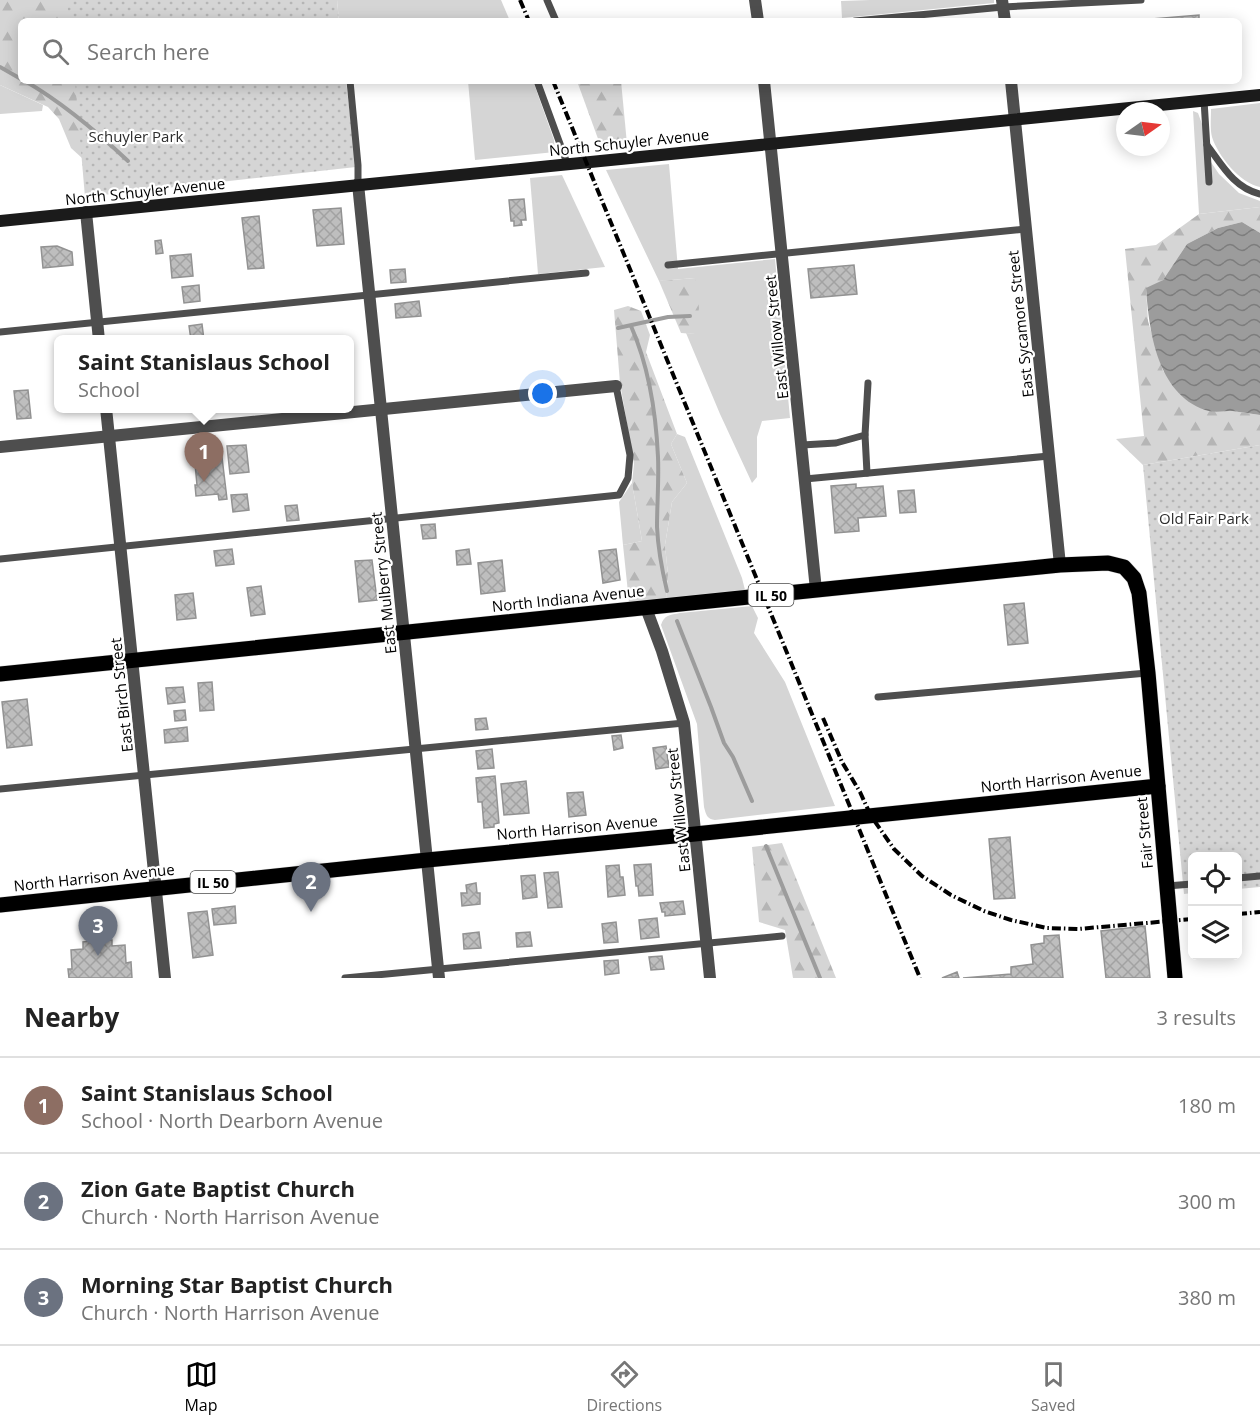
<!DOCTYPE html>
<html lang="en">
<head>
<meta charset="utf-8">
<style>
  :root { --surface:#fff; --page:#f2f2f2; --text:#222; --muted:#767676; --line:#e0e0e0; --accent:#000 }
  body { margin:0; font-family:"Open Sans",sans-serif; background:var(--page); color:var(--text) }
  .controls { position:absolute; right:18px; bottom:18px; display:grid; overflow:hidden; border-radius:9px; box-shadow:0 3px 15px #0003 }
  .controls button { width:54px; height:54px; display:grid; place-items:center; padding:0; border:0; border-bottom:2px solid var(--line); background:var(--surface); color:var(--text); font:30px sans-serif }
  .compass { position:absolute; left:1116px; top:102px; width:54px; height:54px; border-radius:50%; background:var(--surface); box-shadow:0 3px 15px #0003; rotate:76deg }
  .you { position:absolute; left:543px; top:394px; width:21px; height:21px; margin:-15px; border:4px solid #fff; border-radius:50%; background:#1a73e8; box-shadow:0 0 0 9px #1a73e833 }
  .badge { display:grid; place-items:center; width:39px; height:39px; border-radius:50%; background:var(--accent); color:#fff; font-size:20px; font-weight:700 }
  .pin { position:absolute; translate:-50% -50px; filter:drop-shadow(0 2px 3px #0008) }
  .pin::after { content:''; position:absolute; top:32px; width:21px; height:18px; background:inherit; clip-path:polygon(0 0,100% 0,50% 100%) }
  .popup { position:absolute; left:54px; top:335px; width:300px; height:78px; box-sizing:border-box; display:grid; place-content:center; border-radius:9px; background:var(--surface); filter:drop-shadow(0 2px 4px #0005); font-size:20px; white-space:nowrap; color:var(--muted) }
  .popup b { font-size:22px; color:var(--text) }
  .popup::after { content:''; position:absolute; left:50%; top:100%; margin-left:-12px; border:12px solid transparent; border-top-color:var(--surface) }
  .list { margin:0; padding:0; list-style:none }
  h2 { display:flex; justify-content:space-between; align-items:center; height:78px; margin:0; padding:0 24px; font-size:26px }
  h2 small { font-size:20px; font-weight:400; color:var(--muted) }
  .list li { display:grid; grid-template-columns:39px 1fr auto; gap:18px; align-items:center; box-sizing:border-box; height:96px; padding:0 24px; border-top:2px solid var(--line) }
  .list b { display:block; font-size:22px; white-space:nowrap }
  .list p { margin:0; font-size:20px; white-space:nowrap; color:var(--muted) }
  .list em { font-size:20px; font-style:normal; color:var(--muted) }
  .icon { flex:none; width:33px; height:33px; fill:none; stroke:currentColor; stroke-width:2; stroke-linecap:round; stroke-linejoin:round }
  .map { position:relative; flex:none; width:1260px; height:978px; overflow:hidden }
  .search { position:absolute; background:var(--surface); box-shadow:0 3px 15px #0003; left:18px; right:18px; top:18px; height:66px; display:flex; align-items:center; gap:15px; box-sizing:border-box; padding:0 21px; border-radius:9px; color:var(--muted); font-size:22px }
  .sheet { height:366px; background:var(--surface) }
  nav { display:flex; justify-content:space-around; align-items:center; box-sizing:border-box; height:84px; border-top:2px solid var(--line); background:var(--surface); font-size:16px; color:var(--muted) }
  nav a { display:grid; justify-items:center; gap:3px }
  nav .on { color:var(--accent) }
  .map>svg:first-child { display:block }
</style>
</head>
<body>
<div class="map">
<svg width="1260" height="978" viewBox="0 0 1260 978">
  <defs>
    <pattern id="forest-firs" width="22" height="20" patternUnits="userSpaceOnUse" patternTransform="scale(1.5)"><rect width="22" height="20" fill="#d5d5d5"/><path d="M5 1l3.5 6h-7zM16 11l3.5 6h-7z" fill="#b5b5b5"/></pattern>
    <pattern id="park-dots" width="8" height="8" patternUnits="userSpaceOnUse" patternTransform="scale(1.5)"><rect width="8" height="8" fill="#d5d5d5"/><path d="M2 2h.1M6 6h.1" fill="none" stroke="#b5b5b5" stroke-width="1.8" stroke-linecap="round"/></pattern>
    <pattern id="water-waves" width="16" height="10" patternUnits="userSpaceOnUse" patternTransform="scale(1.5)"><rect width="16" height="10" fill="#9c9c9c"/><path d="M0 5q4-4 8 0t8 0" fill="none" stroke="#7d7d7d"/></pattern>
    <pattern id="building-cross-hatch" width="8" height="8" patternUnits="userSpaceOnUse" patternTransform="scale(1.5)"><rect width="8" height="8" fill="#bebebe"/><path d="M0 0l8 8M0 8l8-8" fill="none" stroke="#a2a2a2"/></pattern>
  </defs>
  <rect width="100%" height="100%" fill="#fff"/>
  <g fill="#d5d5d5">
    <polygon points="337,0 501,0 510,21 339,21"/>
    <polygon points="870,0 994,0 994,3 842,18 841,1"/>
    <polygon points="468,81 533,81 554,140 555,152 475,160"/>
    <polygon points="0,85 43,105 42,111 0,114"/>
    <path d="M 1260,103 L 1260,187 C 1240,183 1218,156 1212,137 C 1210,129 1211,117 1211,109 Z"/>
    <polygon points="1193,111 1198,113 1203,127 1204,152 1219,174 1239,193 1260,201 1260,207 1199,214"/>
    <polygon points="669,164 678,269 775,259 790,418 762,421 757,437 757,477 752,483 720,414 686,333 695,334 695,278 659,281 606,170"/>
    <polygon points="562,175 605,267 538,274 530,178"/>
    <polygon points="677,434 685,437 742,578 745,590 666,598 668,575 665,545 672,502 687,483 671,444"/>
    <polygon points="632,483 642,541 623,545 619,502"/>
    <path d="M 752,606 L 758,618 L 754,633 L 785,682 L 835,806 L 715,820 C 707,819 706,815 704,807 L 697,724 L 661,625 C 664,615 670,615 680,613 Z"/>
  </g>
  <g fill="url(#forest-firs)">
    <polygon points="0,0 137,0 145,21 21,21 21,81 125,81 100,164 82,158 71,148 59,119 48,107 0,85"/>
    <polygon points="577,81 621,81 627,144 601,147"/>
    <polygon points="1260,207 1260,233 1242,222 1218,228 1187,244 1163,280 1146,289 1148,321 1163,371 1232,411 1260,415 1260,445 1143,465 1116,439 1144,436 1125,249 1156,245 1199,214"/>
    <polygon points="695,278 699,308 695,334 681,333 659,281"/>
    <polygon points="628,306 641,311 650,335 646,352 677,434 671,444 687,483 672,502 665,545 668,575 666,598 629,602 623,545 642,541 632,483 634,464 620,383 614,310"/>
    <polygon points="782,843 836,978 793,978 785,930 759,922 752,847"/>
  </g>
  <g fill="url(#park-dots)">
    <polygon points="67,0 337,0 339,21 69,21"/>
    <polygon points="75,81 346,81 356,167 85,197"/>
    <polygon points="1260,445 1260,887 1238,889 1238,856 1192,856 1192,893 1184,894 1143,465"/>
  </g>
  <path fill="url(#water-waves)" d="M 1242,222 L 1260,233 L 1260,415 C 1251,414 1241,412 1232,411 C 1224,411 1213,413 1205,410 C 1157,393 1149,331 1146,288 L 1163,280 L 1187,244 L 1218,228 Z"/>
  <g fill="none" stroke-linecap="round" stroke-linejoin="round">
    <g stroke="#9c9c9c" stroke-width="4">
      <polyline points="0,67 21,79"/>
      <path d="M 25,81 C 63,103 95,130 128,161"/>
      <path d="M 631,326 C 649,367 656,413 658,457 C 659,480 657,504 657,527 C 658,549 662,570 667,591"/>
      <polyline points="618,328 668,317 690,316"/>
      <polyline points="677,621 711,707 724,743 733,757 752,801"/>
      <polyline points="766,846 820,978"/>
    </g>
  </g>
  <g fill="url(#building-cross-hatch)" stroke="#929292" stroke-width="1.5">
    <polygon points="1199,15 1199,21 1140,21 1140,20"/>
    <polygon points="524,199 526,220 521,220 522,225 514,226 514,221 511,221 509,200"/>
    <polygon points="341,208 344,244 317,246 313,210"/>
    <polygon points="259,216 264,268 248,269 242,218"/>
    <polygon points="161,240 163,253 156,254 155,241"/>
    <polygon points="57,246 72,252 73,265 43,268 41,247"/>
    <polygon points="191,254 193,276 172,278 170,256"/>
    <polygon points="854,265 857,294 811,298 808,269"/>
    <polygon points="405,269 406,282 391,283 390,270"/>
    <polygon points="199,285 200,301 184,303 182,287"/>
    <polygon points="419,301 421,316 396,318 395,304"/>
    <polygon points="202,324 204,340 191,340 189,326"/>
    <polygon points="28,390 31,418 17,419 14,391"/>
    <polygon points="246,445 249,472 230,474 227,446"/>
    <polygon points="221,449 227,499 219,500 218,494 196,496 195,485 197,485 194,453"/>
    <polygon points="856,484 856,488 883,486 886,516 858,518 859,531 835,533 831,486"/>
    <polygon points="914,490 916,512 900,513 898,491"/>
    <polygon points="247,494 249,510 233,512 231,495"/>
    <polygon points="297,505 299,520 287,521 285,506"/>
    <polygon points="435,524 436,538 423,539 421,525"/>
    <polygon points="232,549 234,564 216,566 214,551"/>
    <polygon points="469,549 471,564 457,565 456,551"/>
    <polygon points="616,549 620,580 603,583 599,551"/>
    <polygon points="372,560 377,600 359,602 355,561"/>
    <polygon points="502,560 505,591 481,594 478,563"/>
    <polygon points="261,586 265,614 251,616 247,588"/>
    <polygon points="193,593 196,618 177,620 175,595"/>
    <polygon points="1024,603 1028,643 1008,645 1004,605"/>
    <polygon points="212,682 214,710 200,711 198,683"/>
    <polygon points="183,687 185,702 168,704 166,688"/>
    <polygon points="27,699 32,745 7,748 2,702"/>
    <polygon points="185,710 186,720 175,721 174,711"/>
    <polygon points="486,718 488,729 476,730 475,719"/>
    <polygon points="187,727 188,741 165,743 164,730"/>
    <polygon points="621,735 623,748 614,750 612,736"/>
    <polygon points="666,746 669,767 656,769 653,748"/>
    <polygon points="492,749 494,768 478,769 476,751"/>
    <polygon points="495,776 499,823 494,824 494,827 484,828 482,802 478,802 476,778"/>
    <polygon points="526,781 529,813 504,815 501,784"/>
    <polygon points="583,792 586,815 569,817 567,793"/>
    <polygon points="1010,837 1015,898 994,899 989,839"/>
    <polygon points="651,864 653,895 639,896 638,886 636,886 634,865"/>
    <polygon points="619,865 620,877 623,877 625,895 608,897 606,866"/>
    <polygon points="558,872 562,907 548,908 544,873"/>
    <polygon points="535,875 537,897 523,899 521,876"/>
    <polygon points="476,883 477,893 480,893 480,904 462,906 461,893 467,893 466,885"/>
    <polygon points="683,901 685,914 665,916 665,912 662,912 660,903"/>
    <polygon points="235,906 236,923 214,925 212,909"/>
    <polygon points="207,911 213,955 193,958 188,913"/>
    <polygon points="657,918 659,937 641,939 639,920"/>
    <polygon points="616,922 618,942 604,943 602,924"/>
    <polygon points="1145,926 1150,978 1106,978 1101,931"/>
    <polygon points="479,932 481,948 464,949 463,934"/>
    <polygon points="530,932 532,946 517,947 516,933"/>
    <polygon points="1059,935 1063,978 963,978 1011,974 1011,967 1033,964 1031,945 1044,943 1044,936"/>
    <polygon points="103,936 103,940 112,940 112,946 125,945 126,963 131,962 132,978 69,978 68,969 72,969 71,950 83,949 83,942 90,941 89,937"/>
    <polygon points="662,956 664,969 651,970 649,957"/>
    <polygon points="618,960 619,973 605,975 604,961"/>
    <polygon points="957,972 959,978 942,978"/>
  </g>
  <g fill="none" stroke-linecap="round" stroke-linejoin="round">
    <defs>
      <g id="primary">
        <polyline points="0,674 1060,565 1108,563 1124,567 1134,578 1139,593 1148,673 1175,978"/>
        <polyline points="0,905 427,860 695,834 1158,786"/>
      </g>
    </defs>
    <use href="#primary" stroke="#dbdbdb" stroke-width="16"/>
    <g stroke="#4e4e4e" stroke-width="7">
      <polyline points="547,0 556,21"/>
      <polyline points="855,21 1003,7 1141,0"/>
      <polyline points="350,81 358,165 358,184"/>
      <polyline points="537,81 567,163"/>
      <polyline points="1204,100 1209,182"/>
      <path d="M 1207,145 C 1222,165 1234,188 1260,194"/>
      <polyline points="668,265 1026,229"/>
      <polyline points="0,332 586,273"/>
      <polyline points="865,435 867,473"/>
      <polyline points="802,445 836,443 865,435 868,383"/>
      <polyline points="805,479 1049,456"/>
      <polyline points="0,559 619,495 628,478 630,455 616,386"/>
      <polyline points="878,697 1147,673"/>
      <polyline points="0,789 684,723"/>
      <polyline points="1238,878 1260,876"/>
      <polyline points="1167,886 1192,884"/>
      <polyline points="345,978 782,936"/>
    </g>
    <g stroke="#4e4e4e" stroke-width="12">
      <polyline points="755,0 758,21"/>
      <polyline points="1002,0 1005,21"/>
      <polyline points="764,81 816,590"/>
      <polyline points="1011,81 1060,565"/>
      <polyline points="358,184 439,978"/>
      <polyline points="86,212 99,340"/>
      <polyline points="106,408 165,978"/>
      <polyline points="0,447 616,386"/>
      <polyline points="646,608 662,651 684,723 710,978"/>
    </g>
    <polyline stroke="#1b1b1b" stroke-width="12" points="0,221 1260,95"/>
    <use href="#primary" stroke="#000" stroke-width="15"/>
    <g stroke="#000" stroke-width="4" stroke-dasharray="9 3 1.5 3" stroke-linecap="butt">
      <polyline points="520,0 529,21"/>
      <polyline points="553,81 920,978"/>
      <polyline points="823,718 842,762 860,792 871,816 894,849 922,876 951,895 984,911 1011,920 1047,928 1078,929 1192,919"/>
      <polyline points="1238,914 1260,912"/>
    </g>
  </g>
  <g text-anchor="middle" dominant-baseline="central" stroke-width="4.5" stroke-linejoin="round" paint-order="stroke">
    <g fill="#fff" stroke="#4c4c4c" stroke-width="1.5">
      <rect x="748.5" y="584" width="45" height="22" rx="4.5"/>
      <rect x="190.5" y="871" width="45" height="22" rx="4.5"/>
    </g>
    <g font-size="14" font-weight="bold" fill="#000">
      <text x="771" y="595">IL 50</text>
      <text x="213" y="882">IL 50</text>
    </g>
    <g font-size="15" fill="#2c2c2c" stroke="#fff">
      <text x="136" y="136">Schuyler Park</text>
      <text x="1204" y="518">Old Fair Park</text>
    </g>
    <g font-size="15" fill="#000" stroke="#fff">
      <text transform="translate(629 142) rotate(-6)">North Schuyler Avenue</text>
      <text transform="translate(145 191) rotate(-6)">North Schuyler Avenue</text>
      <text transform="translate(1020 324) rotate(-96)">East Sycamore Street</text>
      <text transform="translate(776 337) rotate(-96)">East Willow Street</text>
      <text transform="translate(383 583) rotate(-96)">East Mulberry Street</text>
      <text transform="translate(568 598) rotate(-6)">North Indiana Avenue</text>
      <text transform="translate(121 695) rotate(-96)">East Birch Street</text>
      <text transform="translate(1061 778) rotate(-6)">North Harrison Avenue</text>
      <text transform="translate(678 810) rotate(-96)">East Willow Street</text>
      <text transform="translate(577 827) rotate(-5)">North Harrison Avenue</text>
      <text transform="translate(1144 833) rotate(-95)">Fair Street</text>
      <text transform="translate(94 877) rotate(-6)">North Harrison Avenue</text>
    </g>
  </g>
</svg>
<div class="controls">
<button><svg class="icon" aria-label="locate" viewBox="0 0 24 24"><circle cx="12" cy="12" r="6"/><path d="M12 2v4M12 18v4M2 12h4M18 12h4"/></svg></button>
<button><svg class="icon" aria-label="layers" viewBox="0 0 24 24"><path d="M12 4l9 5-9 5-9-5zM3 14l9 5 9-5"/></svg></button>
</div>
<svg class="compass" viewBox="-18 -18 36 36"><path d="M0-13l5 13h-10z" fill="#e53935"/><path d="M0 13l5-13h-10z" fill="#767676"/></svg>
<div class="you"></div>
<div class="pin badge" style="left:204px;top:482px;background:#8d6e63">1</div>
<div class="popup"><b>Saint Stanislaus School</b>School</div>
<div class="pin badge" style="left:311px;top:912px;background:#6b7280">2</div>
<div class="pin badge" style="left:98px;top:956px;background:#6b7280">3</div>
<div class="search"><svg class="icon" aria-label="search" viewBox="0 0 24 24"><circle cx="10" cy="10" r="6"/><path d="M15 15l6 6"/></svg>Search here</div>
</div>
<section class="sheet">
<h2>Nearby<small>3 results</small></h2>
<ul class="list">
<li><span class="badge" style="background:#8d6e63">1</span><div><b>Saint Stanislaus School</b><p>School · North Dearborn Avenue</p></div><em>180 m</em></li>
<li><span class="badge" style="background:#6b7280">2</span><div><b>Zion Gate Baptist Church</b><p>Church · North Harrison Avenue</p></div><em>300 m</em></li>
<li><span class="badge" style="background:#6b7280">3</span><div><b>Morning Star Baptist Church</b><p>Church · North Harrison Avenue</p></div><em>380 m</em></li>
</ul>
</section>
<nav>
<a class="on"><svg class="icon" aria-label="map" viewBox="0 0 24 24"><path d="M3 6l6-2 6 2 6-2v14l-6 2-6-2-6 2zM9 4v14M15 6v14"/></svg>Map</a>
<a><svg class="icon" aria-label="directions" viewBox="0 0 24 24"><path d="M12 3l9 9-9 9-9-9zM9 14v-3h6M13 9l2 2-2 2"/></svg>Directions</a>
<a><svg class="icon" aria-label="saved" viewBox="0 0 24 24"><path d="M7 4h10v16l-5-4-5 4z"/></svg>Saved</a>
</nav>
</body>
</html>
